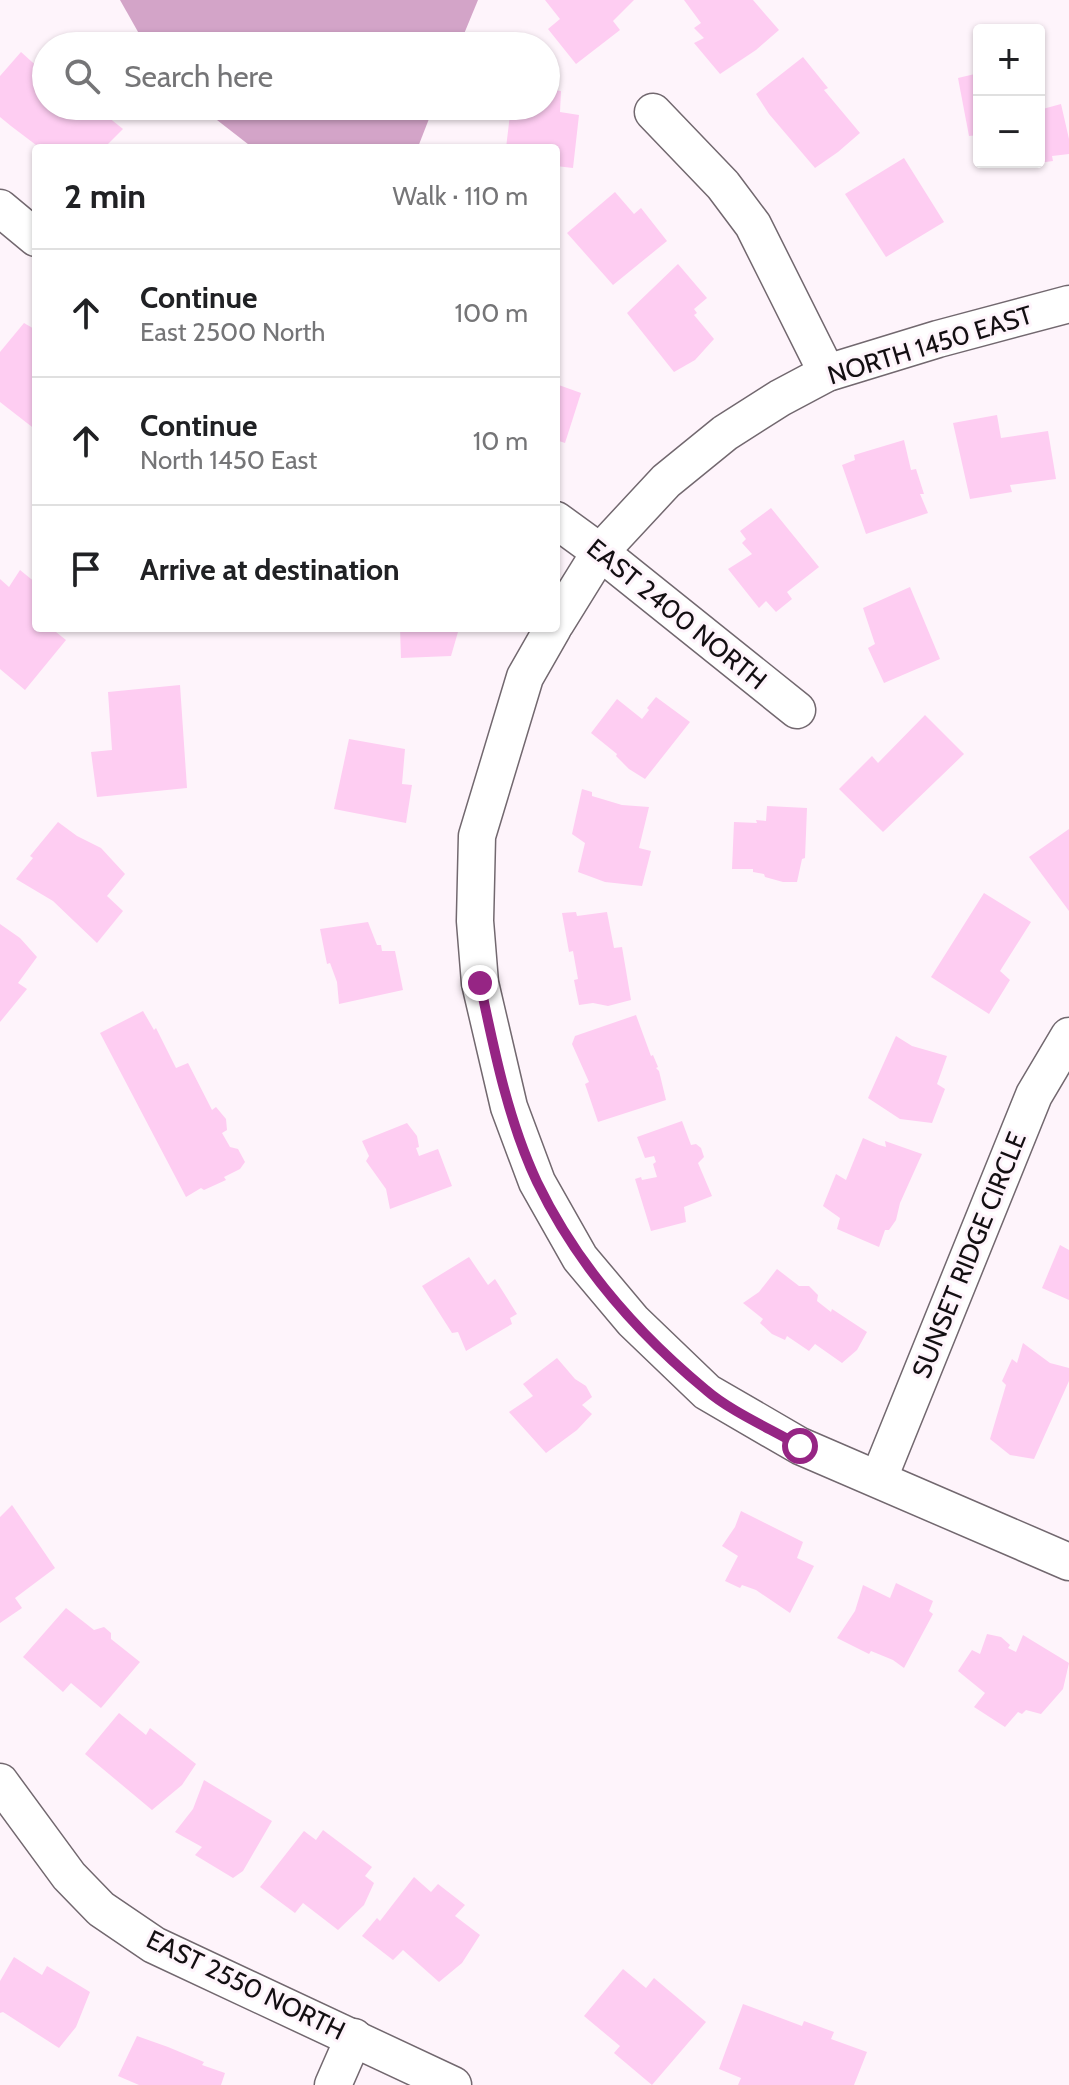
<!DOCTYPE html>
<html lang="en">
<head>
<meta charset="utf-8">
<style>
  :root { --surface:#fff; --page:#f6f6f6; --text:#202124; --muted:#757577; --line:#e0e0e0 }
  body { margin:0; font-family:Cabin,sans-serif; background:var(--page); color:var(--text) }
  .controls { position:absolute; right:24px; top:24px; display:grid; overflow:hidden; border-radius:8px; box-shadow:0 2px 6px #0004 }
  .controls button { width:72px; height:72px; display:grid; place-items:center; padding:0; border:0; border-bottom:2px solid var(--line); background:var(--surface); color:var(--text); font:40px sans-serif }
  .stop { position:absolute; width:24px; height:24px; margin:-18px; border:6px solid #962584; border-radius:50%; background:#fff }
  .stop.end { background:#962584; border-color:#fff; box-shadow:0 2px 8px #0008 }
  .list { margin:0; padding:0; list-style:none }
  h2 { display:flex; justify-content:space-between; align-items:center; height:104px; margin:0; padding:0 32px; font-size:34px }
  h2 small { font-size:26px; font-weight:400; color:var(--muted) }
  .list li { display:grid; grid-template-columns:52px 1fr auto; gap:24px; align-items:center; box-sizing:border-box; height:128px; padding:0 32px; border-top:2px solid var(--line) }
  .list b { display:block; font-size:30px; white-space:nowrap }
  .list p { margin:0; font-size:26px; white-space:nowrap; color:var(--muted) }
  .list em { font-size:26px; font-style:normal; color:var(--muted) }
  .icon { flex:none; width:44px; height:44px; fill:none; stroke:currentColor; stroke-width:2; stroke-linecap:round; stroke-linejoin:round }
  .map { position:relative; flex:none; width:1069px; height:2085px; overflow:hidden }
  .search { position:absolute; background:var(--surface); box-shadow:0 2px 6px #0004; left:32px; top:32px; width:528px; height:88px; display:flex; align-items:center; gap:20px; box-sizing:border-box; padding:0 28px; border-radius:44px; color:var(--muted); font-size:30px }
  .panel { position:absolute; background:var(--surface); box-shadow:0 2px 6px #0004; left:32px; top:144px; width:528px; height:488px; border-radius:8px }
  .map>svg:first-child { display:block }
</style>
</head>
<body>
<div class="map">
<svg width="1069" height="2085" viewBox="0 0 1069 2085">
  <rect width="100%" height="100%" fill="#fef4fb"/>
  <g fill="#d3a4c8">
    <polygon points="120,0 478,0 459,46 146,46"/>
    <polygon points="199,106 434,106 418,147 253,148"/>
  </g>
  <g fill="#fecdf2">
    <polygon points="545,0 634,0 613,21 620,30 576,64 548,29 560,19"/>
    <polygon points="684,0 753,0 779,30 756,50 720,74 694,43 704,38 694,28 701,23"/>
    <polygon points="21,52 41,70 44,65 46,66 46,106 108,106 103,113 123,129 104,148 40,148 11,126 0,117 0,76"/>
    <polygon points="803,57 828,88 824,90 860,133 838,152 815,168 769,114 756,94"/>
    <polygon points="979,73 979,135 969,136 958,78"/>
    <polygon points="546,89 561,91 560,112 579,115 573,168 556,166 556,148 506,148 511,106 546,106"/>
    <polygon points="1061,104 1069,139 1069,154 1052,156 1053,161 1039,163 1039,110"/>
    <polygon points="904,158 944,222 886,257 845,194"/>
    <polygon points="615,192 634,214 641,208 667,241 613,285 567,233"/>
    <polygon points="678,264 707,298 694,309 697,313 694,315 714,339 695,360 674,372 627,313"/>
    <polygon points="24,323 36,330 36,430 0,402 0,352"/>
    <polygon points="556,384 581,393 565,443 556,440"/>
    <polygon points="997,415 1001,438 1048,431 1056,479 1010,485 1012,492 970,499 953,423"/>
    <polygon points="904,440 911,470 916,469 924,494 920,494 928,513 866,534 842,465 855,460 854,455"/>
    <polygon points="771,508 819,567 787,592 792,599 776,612 766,601 759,608 728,569 752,554 742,543 746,539 740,531"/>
    <polygon points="20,570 36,583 36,628 51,628 66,640 25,690 0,669 0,579 9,587"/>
    <polygon points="910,587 940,659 884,683 868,648 875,644 863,608"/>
    <polygon points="400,628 456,628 458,632 451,656 401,658"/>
    <polygon points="180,685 187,788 97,797 91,752 112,750 108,692"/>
    <polygon points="656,697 690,722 645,779 629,769 616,756 617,754 591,733 617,699 642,719 649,710 647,708"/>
    <polygon points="925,715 964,754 883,832 839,789 872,756 878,763"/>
    <polygon points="349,739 405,749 402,784 412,785 406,823 334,809"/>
    <polygon points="582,789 592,792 592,796 622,805 649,807 639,848 651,851 642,886 605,882 578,872 585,843 572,834"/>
    <polygon points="767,806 807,808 805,858 802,859 797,882 783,882 765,877 764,874 753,872 753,869 732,869 734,822 757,823 756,820 766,821"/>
    <polygon points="58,822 77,836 101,848 125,874 107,896 123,911 97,943 53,901 16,879 33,858 30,856"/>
    <polygon points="1069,829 1069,911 1029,857"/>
    <polygon points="984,893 1031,922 1000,971 1010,980 989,1014 931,977"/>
    <polygon points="576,912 577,916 607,912 614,948 622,947 631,1000 608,1006 593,1003 579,1005 574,980 578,979 573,951 569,952 562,913"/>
    <polygon points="368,922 377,945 381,945 382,951 395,951 403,990 339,1004 337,982 330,963 327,964 320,929"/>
    <polygon points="0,924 20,938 37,957 18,983 27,989 0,1022"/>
    <polygon points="143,1011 154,1030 156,1028 176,1068 188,1063 212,1110 216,1107 226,1119 227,1130 222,1133 230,1147 238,1149 245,1162 240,1169 224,1177 226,1180 204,1190 201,1188 186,1197 100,1033"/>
    <polygon points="636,1015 651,1056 653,1055 658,1067 656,1068 659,1071 666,1100 598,1122 585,1084 589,1082 572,1044 575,1036"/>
    <polygon points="896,1036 912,1046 947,1056 937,1084 945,1089 932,1123 900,1119 868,1098"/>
    <polygon points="682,1121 691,1145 696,1144 701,1148 704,1157 698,1163 712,1196 684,1207 686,1222 651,1231 635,1179 641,1177 642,1180 657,1177 653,1164 656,1162 654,1156 645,1158 637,1137"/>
    <polygon points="407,1123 417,1136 419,1147 416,1148 419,1156 438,1149 452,1186 390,1209 386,1189 366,1161 369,1156 362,1141"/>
    <polygon points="863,1138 879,1145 886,1147 885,1141 922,1154 900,1203 896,1220 889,1230 885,1230 879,1247 837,1229 840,1218 823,1206 836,1174 846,1180"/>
    <polygon points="1060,1245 1069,1250 1069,1300 1042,1288"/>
    <polygon points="469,1257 488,1285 495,1279 517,1314 510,1318 512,1324 466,1351 458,1332 452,1333 422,1286"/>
    <polygon points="777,1269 799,1286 809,1286 818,1295 817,1301 831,1312 832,1309 867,1332 857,1350 842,1363 815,1344 809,1351 787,1336 785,1340 772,1334 760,1323 763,1319 743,1303 759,1292"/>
    <polygon points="1023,1343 1050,1363 1069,1368 1069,1381 1034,1459 1010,1455 990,1439 1006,1385 1002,1381 1012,1359 1017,1363"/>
    <polygon points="557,1358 575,1379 586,1386 592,1397 582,1405 592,1414 577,1430 546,1453 509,1412 533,1396 523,1384"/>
    <polygon points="12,1505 55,1568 15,1598 22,1608 0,1623 0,1517"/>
    <polygon points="741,1511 803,1542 797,1558 814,1566 790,1613 756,1590 742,1585 740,1588 725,1581 738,1556 722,1546 735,1527"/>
    <polygon points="896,1583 933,1601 929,1611 933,1614 904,1668 893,1660 871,1651 869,1654 837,1638 855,1611 863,1585 890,1598"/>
    <polygon points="66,1608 94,1630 104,1627 111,1633 111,1639 140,1662 101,1708 71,1683 63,1692 23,1657"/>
    <polygon points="987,1634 1001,1637 1010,1645 1008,1648 1016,1652 1023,1635 1069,1663 1063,1689 1041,1714 1026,1710 1022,1714 1018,1712 1005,1727 974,1707 985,1693 958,1671 972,1650 980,1654"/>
    <polygon points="119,1713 146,1735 150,1728 196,1764 182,1785 152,1810 85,1754"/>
    <polygon points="204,1780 272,1821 243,1871 233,1878 195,1855 202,1847 175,1832 193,1809"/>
    <polygon points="323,1830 372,1867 365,1876 374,1883 364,1905 338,1930 303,1903 295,1913 260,1887 304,1831 316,1840"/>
    <polygon points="414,1877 431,1892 438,1884 465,1905 455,1916 480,1935 462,1963 439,1982 403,1950 393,1960 362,1936 377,1918 380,1921"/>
    <polygon points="14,1957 42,1975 47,1966 90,1992 76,2027 59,2048 3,2012 0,2013 0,1981"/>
    <polygon points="623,1969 646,1988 654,1978 706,2022 652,2085 614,2053 620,2046 584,2016"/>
    <polygon points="743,2004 802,2026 804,2021 834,2032 831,2039 867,2052 854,2085 738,2085 741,2078 719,2069"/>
    <polygon points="137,2036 168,2047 204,2062 202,2065 225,2073 221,2085 139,2085 118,2076"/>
  </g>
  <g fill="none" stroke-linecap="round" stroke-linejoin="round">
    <defs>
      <g id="street">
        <polyline points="653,112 723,185 753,225 827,373"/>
        <polyline points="0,208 36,238"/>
        <polyline points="556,520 600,552 797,710"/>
        <polyline points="556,623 600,552 666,481 725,433 780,398 827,373 938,339 1069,304"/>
        <polyline points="553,628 525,677 477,836 475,921 480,983 509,1107 537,1182 580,1258 633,1321 707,1392 800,1446 1069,1562"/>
        <polyline points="879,1478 1034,1095 1069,1036"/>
        <polyline points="0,1782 69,1876 101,1909 154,1945 453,2085"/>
        <polyline points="333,2085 354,2037"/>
      </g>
    </defs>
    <use href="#street" stroke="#72686f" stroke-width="39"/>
    <use href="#street" stroke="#fff" stroke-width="36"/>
  </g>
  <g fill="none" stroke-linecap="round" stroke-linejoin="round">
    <path stroke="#962584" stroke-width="10" d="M 480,983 C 494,1050 508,1120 537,1182 C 576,1263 637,1333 706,1390 C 730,1411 771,1429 800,1446"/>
  </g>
  <g text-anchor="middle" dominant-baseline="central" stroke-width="6" stroke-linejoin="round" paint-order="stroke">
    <g font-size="26" fill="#130f12" stroke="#fef4fb">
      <text transform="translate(930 345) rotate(-17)">NORTH 1450 EAST</text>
      <text transform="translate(677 614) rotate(39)">EAST 2400 NORTH</text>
      <text transform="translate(969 1255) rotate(-68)">SUNSET RIDGE CIRCLE</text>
      <text transform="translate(246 1985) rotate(26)">EAST 2550 NORTH</text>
    </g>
  </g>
</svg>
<div class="controls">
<button>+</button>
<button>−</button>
</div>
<div class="stop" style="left:800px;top:1446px"></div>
<div class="stop end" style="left:480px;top:983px"></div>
<div class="search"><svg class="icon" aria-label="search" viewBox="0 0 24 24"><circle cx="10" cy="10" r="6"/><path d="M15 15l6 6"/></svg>Search here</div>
<section class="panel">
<h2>2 min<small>Walk · 110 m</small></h2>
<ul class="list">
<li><svg class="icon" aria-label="ahead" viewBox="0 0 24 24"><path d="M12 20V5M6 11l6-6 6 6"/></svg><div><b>Continue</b><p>East 2500 North</p></div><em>100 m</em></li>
<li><svg class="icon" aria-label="ahead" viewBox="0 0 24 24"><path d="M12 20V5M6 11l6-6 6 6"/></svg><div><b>Continue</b><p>North 1450 East</p></div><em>10 m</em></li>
<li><svg class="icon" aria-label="arrive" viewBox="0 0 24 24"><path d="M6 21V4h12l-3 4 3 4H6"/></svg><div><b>Arrive at destination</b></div></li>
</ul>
</section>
</div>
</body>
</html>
